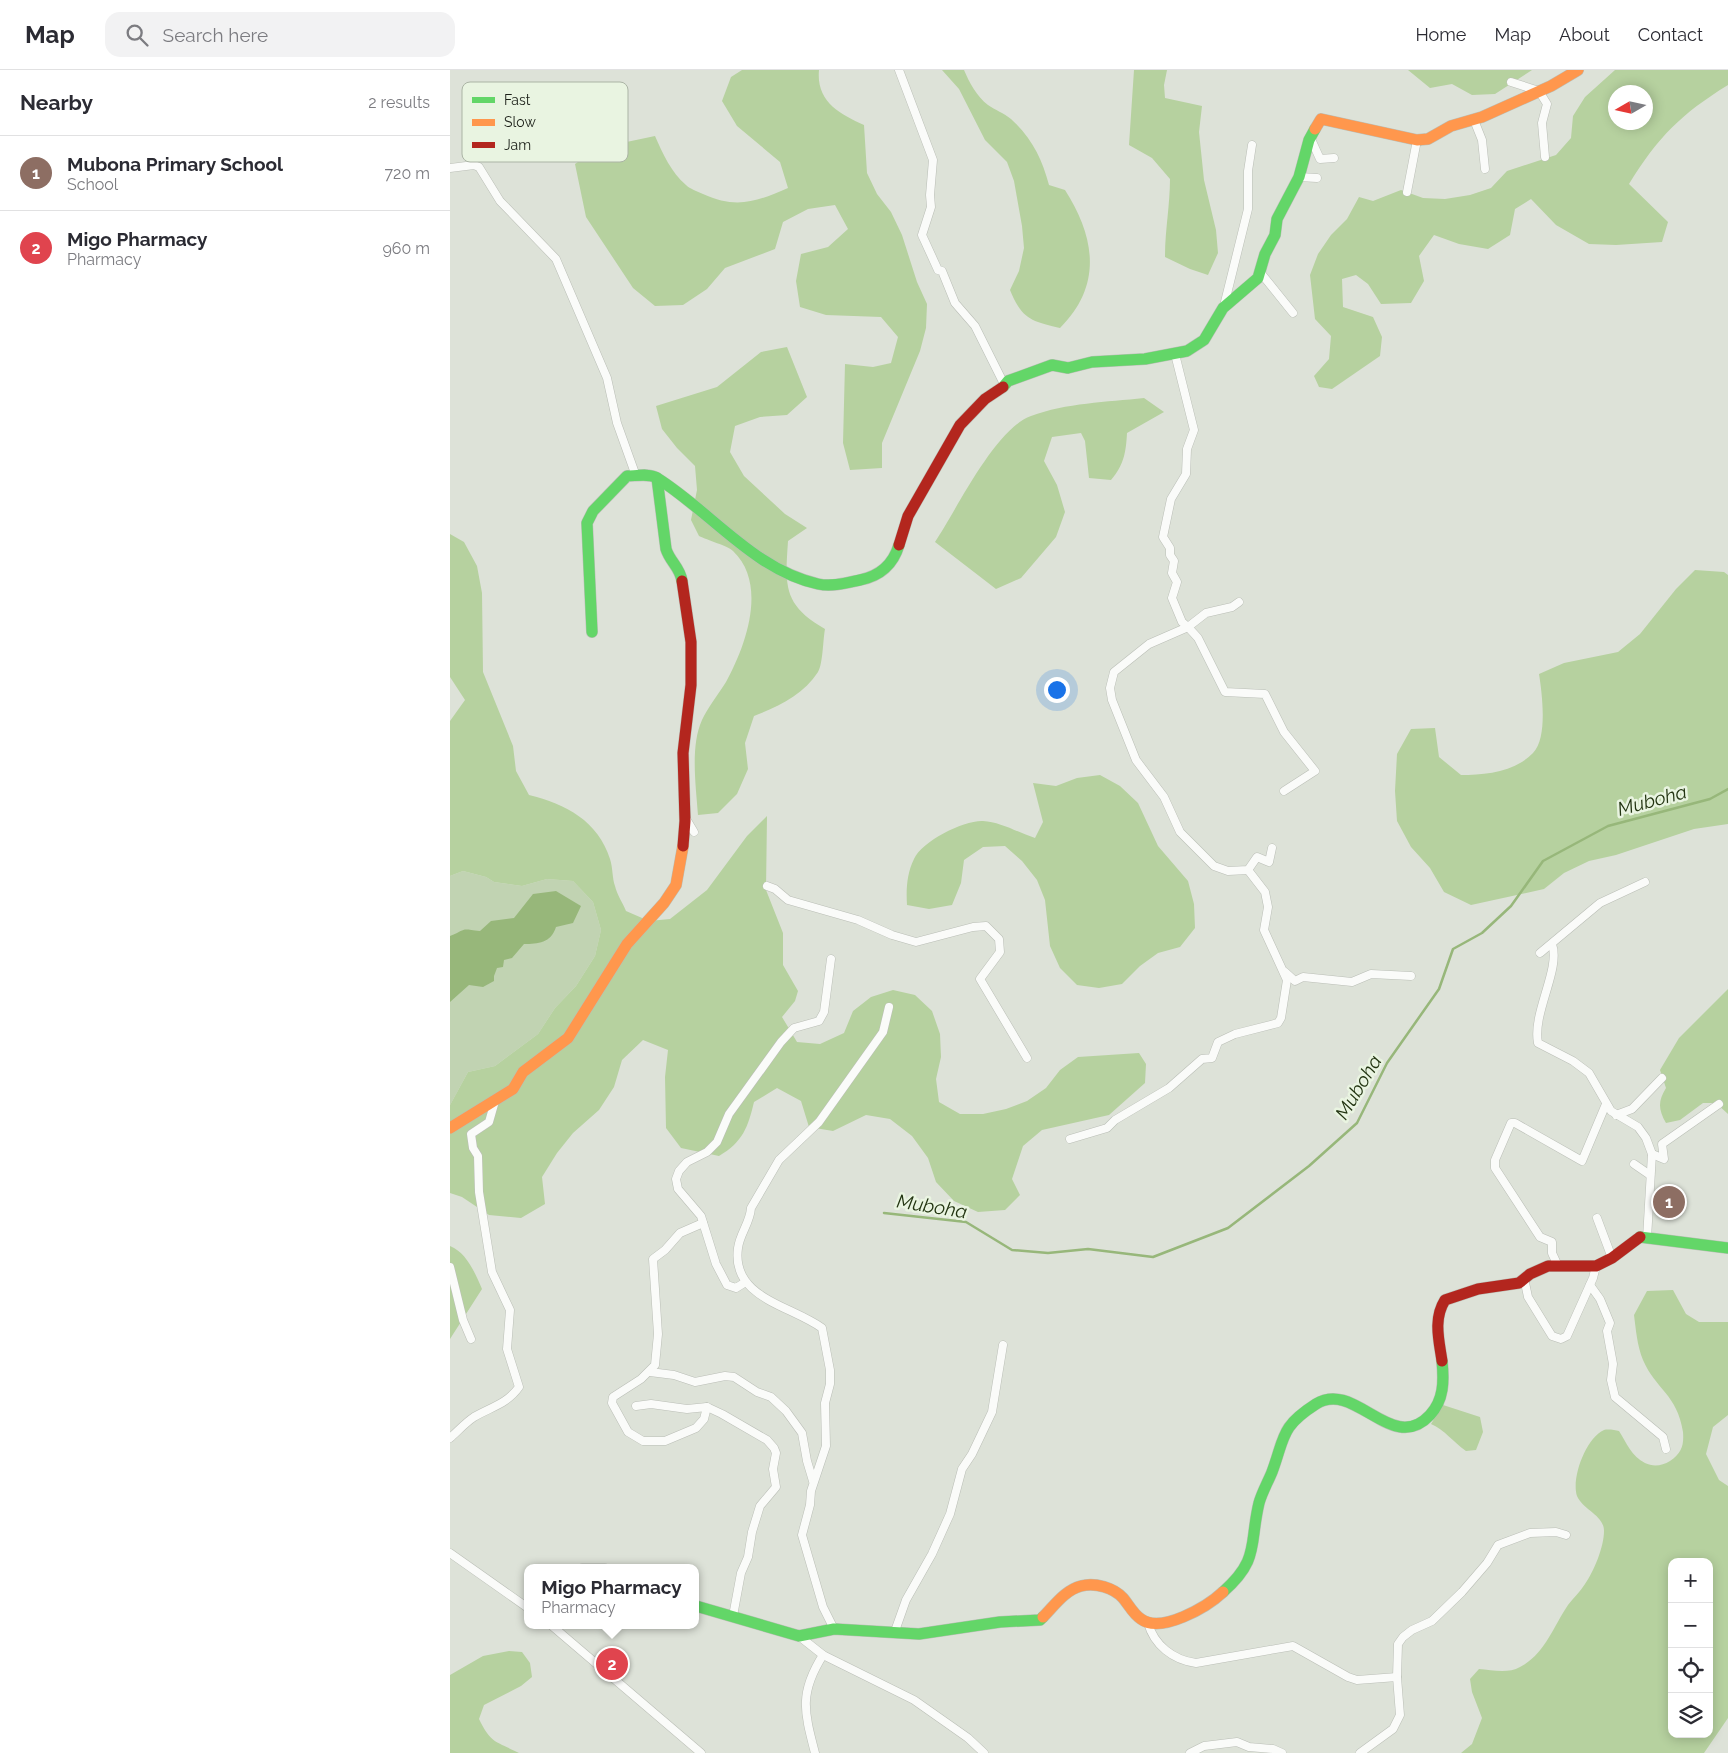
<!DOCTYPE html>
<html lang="en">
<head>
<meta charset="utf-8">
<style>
  :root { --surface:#fff; --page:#f2f2f3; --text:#2b2b33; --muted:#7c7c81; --line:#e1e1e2; --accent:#b45309 }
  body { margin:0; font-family:Raleway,sans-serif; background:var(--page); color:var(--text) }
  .controls { position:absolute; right:15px; bottom:15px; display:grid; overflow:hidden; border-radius:10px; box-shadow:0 2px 12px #0003 }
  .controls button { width:45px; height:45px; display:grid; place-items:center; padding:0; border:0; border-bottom:1px solid var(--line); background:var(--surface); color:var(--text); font:25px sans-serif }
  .compass { position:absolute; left:1158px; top:15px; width:45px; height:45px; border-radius:50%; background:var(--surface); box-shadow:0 2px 12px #0003; rotate:261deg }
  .you { position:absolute; left:606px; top:619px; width:18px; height:18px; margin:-12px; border:4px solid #fff; border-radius:50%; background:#1a73e8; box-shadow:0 0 0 8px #1a73e833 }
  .badge { display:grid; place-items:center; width:32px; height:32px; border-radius:50%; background:var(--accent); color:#fff; font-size:16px; font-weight:700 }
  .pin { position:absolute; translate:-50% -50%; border:2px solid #fff; box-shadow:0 1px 5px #0006 }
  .popup { position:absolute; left:74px; top:1494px; width:175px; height:65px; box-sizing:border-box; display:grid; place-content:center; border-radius:10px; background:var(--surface); filter:drop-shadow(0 1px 4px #0005); font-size:16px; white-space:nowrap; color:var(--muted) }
  .popup b { font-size:19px; color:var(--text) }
  .popup::after { content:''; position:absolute; left:50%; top:100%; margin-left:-10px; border:10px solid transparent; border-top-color:var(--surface) }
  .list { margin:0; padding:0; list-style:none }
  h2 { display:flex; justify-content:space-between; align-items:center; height:65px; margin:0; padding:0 20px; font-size:21px }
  h2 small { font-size:16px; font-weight:400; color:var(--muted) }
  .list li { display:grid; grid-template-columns:32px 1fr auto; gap:15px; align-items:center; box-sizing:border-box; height:75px; padding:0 20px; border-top:1px solid var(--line) }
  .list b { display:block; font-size:19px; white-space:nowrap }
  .list p { margin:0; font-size:16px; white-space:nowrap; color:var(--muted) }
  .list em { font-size:16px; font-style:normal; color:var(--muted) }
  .icon { flex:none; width:28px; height:28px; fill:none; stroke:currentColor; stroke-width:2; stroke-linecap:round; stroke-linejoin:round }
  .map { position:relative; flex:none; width:1278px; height:1683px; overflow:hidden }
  header { display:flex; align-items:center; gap:30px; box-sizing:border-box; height:70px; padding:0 25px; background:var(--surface); border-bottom:1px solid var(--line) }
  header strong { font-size:24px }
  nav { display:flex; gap:28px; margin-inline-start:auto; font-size:18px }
  .search { width:350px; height:45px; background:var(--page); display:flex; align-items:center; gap:12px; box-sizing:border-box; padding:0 18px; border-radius:15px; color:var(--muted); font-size:19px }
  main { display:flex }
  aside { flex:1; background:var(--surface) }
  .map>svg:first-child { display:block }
</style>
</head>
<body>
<header>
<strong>Map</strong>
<div class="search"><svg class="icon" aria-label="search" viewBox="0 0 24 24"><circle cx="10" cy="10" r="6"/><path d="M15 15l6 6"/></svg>Search here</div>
<nav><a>Home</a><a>Map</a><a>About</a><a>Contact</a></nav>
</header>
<main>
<aside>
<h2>Nearby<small>2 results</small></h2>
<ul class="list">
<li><span class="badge" style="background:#8d6e63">1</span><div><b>Mubona Primary School</b><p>School</p></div><em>720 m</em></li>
<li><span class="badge" style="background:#e0444e">2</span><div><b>Migo Pharmacy</b><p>Pharmacy</p></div><em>960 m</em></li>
</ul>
</aside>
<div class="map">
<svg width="1278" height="1683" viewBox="0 0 1278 1683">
  <rect width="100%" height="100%" fill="#dde2d8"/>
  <polygon fill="#c1d3b2" points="13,801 36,807 44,812 72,816 97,809 123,811 143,832 151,860 145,886 126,916 105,938 88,964 45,996 18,1002 0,1035 0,806"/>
  <g fill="#b6d19f" fill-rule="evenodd">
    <path d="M 292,0 L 369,0 C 366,31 389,44 414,55 L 417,103 L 427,124 L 441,142 L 452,165 L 467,212 L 477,234 L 476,258 L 470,281 L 432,373 L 432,398 L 400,400 L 393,373 L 395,294 L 423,297 L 441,293 L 448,267 L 431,247 L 376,245 L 350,237 L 346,211 L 351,184 L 378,177 L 398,159 L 385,135 L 358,139 L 333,152 L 325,179 L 275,198 L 257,219 L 233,235 L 205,236 L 183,218 L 136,147 L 125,94 L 148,78 L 205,66 C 213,84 221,102 236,115 C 240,119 247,121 253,124 C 286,139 306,132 338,118 L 330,92 L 287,56 L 272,31 L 281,7 Z"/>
    <path d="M 492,0 L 514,0 C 519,12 527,27 538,35 C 545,40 554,43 561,49 C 582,68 592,89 599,115 L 615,120 C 645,167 653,215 610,258 C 581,251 572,249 560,220 L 569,201 L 574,178 L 572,156 L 564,111 L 557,92 L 535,70 L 509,19 Z"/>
    <path d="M 684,0 L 717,0 L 714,15 L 715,28 L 752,36 L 749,62 L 754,110 L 766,160 L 768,183 L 758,205 L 740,199 L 715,187 C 715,160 720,135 720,109 L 702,88 L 679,75 Z"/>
    <polygon points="958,0 1082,0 1045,24 1022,25 1002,14 980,18"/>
    <path d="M 1165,0 L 1278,0 L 1278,15 C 1231,44 1208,67 1179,114 L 1218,152 L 1212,172 L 1166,175 L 1139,174 L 1106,155 L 1081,129 L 1065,139 L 1060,165 L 1038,179 L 1009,174 L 984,165 L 969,186 L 974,211 L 961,233 L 931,234 L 918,214 L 906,205 L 892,209 L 893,237 L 923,247 L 932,267 L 930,286 L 882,319 L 869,317 L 864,306 L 879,289 L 881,266 L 865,249 L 860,205 L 868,184 L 881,165 L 897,149 L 909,127 L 923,131 L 951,120 L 973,128 L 995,129 L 1020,125 L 1041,118 L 1057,101 L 1106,85 L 1121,68 L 1123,46 L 1135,27 ZM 1166,22 L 1196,22 L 1196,52 L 1166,52 Z"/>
    <path d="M 337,277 L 357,327 L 337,345 L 310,347 L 285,356 L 280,382 L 294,406 L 335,444 L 357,458 L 338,471 C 335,516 333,535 375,559 C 373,569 373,594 368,602 C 354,624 328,637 304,646 L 295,673 L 298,699 L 287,724 L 268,743 L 248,745 C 246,717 240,676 252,650 C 258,637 268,625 276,612 C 296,576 318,514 283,481 C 278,476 257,470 249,466 L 241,450 L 247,420 L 245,396 L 227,378 L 212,359 L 206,336 L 267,317 L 311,282 Z"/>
    <path d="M 694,328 L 714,342 L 677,363 C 676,382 674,395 661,410 L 639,408 L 635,371 L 631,363 L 602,367 L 594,391 L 607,415 L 615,442 L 606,467 L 571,508 L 546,519 L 485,472 C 507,439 545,359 581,346 C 616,333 657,332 694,328 Z"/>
    <path d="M 0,464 L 14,472 L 27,496 L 32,523 L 33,602 L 63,676 L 66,701 L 79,725 C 116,734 148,751 160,789 C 163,798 162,808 165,816 C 167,825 173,833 176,841 L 199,851 L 220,849 L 257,820 L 297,766 L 317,746 L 316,820 L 333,863 L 333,895 L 348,921 L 345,931 L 332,947 L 347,972 L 370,974 L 394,963 L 403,941 L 421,927 L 443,920 L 465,925 L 482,941 L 490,964 L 491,987 L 486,1009 L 489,1032 L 510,1044 L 533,1044 L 556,1039 L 577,1031 L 596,1018 L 610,1000 L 628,987 L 689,983 L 696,994 L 695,1013 L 659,1045 L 592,1060 L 573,1076 L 562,1109 L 570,1125 L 555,1140 L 528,1142 L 504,1131 L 486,1112 L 478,1088 L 462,1066 L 440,1049 L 416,1045 L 383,1061 L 359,1057 L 351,1031 L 327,1018 L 304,1032 C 298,1057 293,1072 269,1086 L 231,1078 L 216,1058 L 215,1007 L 218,980 L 193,970 L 172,990 L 164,1017 L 149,1040 L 123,1063 L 107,1083 L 92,1107 L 95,1134 L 71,1148 L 39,1145 L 12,1127 L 0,1123 L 0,1035 L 18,1002 L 45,996 L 88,964 L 105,938 L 126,916 L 145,886 L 151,860 L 143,832 L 123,811 L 97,809 L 72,816 L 44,812 L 36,807 L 13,801 L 0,806 L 0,651 L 15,630 L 0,607 Z"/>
    <path d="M 1245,500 L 1274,502 L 1278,505 L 1278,754 L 1244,759 L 1166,785 L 1139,791 L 1114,803 L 1094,819 L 1021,835 L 994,822 L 980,798 L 961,777 L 947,751 L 945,721 L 947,684 L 961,659 L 985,658 L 989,687 L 1011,705 C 1035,705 1065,702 1083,683 C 1098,668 1092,623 1089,604 L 1114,593 L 1168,582 L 1190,564 L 1226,519 Z"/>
    <path d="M 650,705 L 670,716 L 688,733 L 708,776 L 738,811 L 744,834 L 745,858 L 730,877 L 708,883 L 690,896 L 672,914 L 649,918 L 627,915 L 610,898 L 600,876 L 595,830 L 587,810 L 572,791 L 555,776 L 533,777 L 514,790 L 511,813 L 502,835 L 479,839 L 457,835 C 456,819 457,803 464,789 C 472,771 514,750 533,751 C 551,752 569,763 585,768 L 593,752 L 583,713 L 606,716 L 627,708 Z"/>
    <path d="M 1278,919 L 1278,1044 L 1266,1033 L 1253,1033 L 1230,1050 L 1216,1053 C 1208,1039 1208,1031 1216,1018 L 1210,1000 L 1229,968 Z"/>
    <path d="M 0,1176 C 17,1183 25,1203 32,1219 L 0,1269 Z"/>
    <path d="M 1223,1220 L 1236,1244 L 1249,1252 L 1278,1252 L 1278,1345 L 1263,1357 L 1256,1384 L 1269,1410 L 1278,1416 L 1278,1648 L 1254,1683 L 1011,1683 L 1022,1674 L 1032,1648 L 1022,1622 L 1020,1609 L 1029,1599 C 1042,1600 1058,1604 1070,1597 C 1095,1584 1103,1557 1118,1535 C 1123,1528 1130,1522 1135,1514 C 1144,1501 1154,1477 1154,1461 C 1154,1445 1133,1440 1127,1426 C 1121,1408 1136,1368 1154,1360 C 1158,1359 1165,1360 1169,1361 C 1176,1372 1182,1387 1195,1393 C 1203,1397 1212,1396 1220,1391 C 1232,1383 1234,1375 1233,1362 C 1227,1324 1206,1320 1193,1290 C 1187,1275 1186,1260 1184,1245 L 1197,1221 ZM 1222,1492 L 1259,1492 L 1259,1664 L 1222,1664 Z"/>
    <path d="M 993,1335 L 1030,1347 L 1033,1362 L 1026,1380 L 1016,1381 C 1003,1372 995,1360 981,1354 Z"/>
    <path d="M 59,1581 L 72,1582 L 80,1593 L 82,1607 L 71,1616 L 34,1635 L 29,1649 C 41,1674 46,1671 69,1683 L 0,1683 L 0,1605 L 33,1586 Z"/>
  </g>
  <path fill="#97b77a" d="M 106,821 L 131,836 L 123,853 L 106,857 C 101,873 88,874 74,874 L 62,888 L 54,890 L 53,897 L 47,898 L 44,906 L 44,911 L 33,917 L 19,915 L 0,932 L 0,866 C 17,859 9,858 30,861 L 41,851 L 64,848 L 83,824 Z"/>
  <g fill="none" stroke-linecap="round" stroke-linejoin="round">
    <polyline stroke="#97b77a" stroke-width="2.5" points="434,1143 516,1152 562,1180 598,1183 638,1179 703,1187 778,1158 859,1096 907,1053 937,993 989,919 1003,879 1032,863 1061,836 1093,791 1158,756 1260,729 1278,719"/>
    <defs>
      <g id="street">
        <polyline points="449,0 483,90 480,125 481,137 472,165 488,200 492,201 505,233 525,256 555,316"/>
        <polyline points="1061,12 1089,21 1097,34 1092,53 1095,87"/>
        <polyline points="1024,50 1032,70 1035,99"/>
        <polyline points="860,67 870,89 884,88"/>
        <polyline points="0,98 24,95 29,97 50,131 106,189 157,308 167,353 186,406"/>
        <polyline points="849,107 867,108"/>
        <polyline points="957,122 967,70"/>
        <polyline points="810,202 843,243"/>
        <polyline points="774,236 798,139 798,101 802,75"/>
        <polyline points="725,284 744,360 737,379 736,404 721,429 713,467 720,478 720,485 724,491 722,503 727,512 722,528 732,552 738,557 699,574 664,602 660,618 662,630 686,690 714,727 730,762 764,796 778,801 798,800 807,787 819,792 822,778"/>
        <polyline points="789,532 782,537 756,543 738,557 748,568 775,622 815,624 834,662 865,701 834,721"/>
        <polyline points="235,747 244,762"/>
        <polyline points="317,816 325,819 338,830 408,850 442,865 466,872 523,857 536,856 549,869 550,882 530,909 577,988"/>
        <path d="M 1102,874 C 1111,899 1082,943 1088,973 L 1123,991 L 1139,1003 L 1161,1041 L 1188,1057 L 1196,1068 L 1202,1084 L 1197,1168"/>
        <polyline points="1090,883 1150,833 1195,812"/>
        <polyline points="835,902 845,911 853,907 902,912 921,904 961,906"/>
        <polyline points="1166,1045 1182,1039 1212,1008"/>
        <polyline points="620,1069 657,1058 665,1050 719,1018 752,989 762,988 768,972 785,964 828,953 831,948 837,910 814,860 818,837 815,822 798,800"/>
        <polyline points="1202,1084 1214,1089 1212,1074 1269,1034"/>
        <polyline points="1184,1094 1200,1105"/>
        <polyline points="1147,1148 1162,1188"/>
        <polyline points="253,1153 230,1163 215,1180 203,1189 208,1264 205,1295 191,1309 163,1327 162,1333 178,1362 193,1371 215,1371 246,1358 254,1349 257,1337"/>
        <polyline points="1108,1196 1102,1183 1102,1172 1090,1167 1045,1098 1045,1090 1061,1053 1065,1053 1132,1091 1156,1034"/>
        <polyline points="0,1197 13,1250 21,1269"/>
        <polyline points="1074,1208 1078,1227 1102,1266 1111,1269 1117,1266 1143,1208 1146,1196"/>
        <polyline points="294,1213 286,1218 277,1215 266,1194 251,1146 228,1119 226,1109 229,1101 237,1092 257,1082 267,1072 279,1044 331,972 344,958 369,951 374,942 381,889"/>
        <polyline points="1140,1215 1150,1229 1160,1253 1157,1261 1163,1294 1161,1310 1165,1327 1213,1367 1216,1379"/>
        <polyline points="200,1302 224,1305 245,1312 275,1306 284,1307 307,1322 321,1327 336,1341 352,1363 357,1391 363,1411"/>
        <polyline points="186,1336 201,1334 237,1339 257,1337 272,1344 317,1370 324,1378 326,1383 323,1399 326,1417 310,1436 302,1462 298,1487 291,1503 283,1546"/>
        <path d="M 0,1368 C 8,1361 15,1353 24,1347 C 41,1337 57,1334 69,1317 L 57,1279 L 60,1240 L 42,1202 L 29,1122 L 28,1086 L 23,1078 L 21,1064 L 39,1052 L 45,1031"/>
        <polyline points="0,1483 78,1538"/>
        <polyline points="132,1498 155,1498"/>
        <path d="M 698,1553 C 704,1575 723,1590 746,1593 L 843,1576 L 898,1607 L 907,1610 L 947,1607"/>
        <polyline points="101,1555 251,1683"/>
        <path d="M 384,1559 L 373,1537 L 352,1465 L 360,1435 L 361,1421 L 376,1376 L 375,1333 L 380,1314 L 380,1300 L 372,1258 C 340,1235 281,1228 288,1178 C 290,1163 300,1153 301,1138 L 329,1090 L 369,1052 L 433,962 L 439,937"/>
        <polyline points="445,1561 456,1530 482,1484 500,1444 512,1399 522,1384 542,1342 553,1275"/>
        <polyline points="349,1566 373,1585 464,1630 518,1668 534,1683"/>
        <path d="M 365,1683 C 354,1641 349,1623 373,1585"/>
        <polyline points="740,1683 754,1676 787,1672 799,1677 823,1679 832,1683"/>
        <polyline points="910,1683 943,1659 950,1645 947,1607 948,1574 953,1567 962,1560 982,1551 1012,1522 1037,1493 1048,1475 1080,1463 1106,1462 1116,1465"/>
      </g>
      <g id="fast">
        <polyline points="553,317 558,311 602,295 618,298 642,292 695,289 737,281 754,270 773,238 808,208 815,184 825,165 827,149 849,107 859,70 865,59"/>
        <path d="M 207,408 L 216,479 C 220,492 230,497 232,511"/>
        <path d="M 142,562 L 137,453 L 143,441 L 177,406 C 185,406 200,403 207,408 C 260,441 304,500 368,514 C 382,517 396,513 410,510 C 430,506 443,495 449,475"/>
        <polyline points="1190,1167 1278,1178"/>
        <path d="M 773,1522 C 810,1489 799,1475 809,1433 C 812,1422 818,1412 822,1402 C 835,1367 830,1357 866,1334 C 905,1309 942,1386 980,1345 C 994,1330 994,1311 992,1291"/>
        <polyline points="246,1536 349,1566 384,1559 469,1564 550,1552 590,1550 593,1547"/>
      </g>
      <g id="slow">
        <polyline points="865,59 871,49 967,70 978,69 1001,56 1032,47 1101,16 1128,0"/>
        <polyline points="0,1058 63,1019 73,1002 118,968 177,874 214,833 226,815 233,776"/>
        <path d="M 593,1547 C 604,1536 615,1520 631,1516 C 645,1512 664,1518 673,1528 C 679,1535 683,1544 691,1549 C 711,1564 757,1537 773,1522"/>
      </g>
      <g id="jam">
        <polyline points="449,475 458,446 510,355 535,329 553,317"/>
        <polyline points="232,511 241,572 241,615 233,683 235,751 233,776"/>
        <path d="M 992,1291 C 989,1270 983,1249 995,1230 L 1028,1219 L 1069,1213 L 1080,1204 L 1098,1196 L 1146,1196 L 1162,1188 L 1190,1167"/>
      </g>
    </defs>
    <use href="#street" stroke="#babeb6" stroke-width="9"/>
    <use href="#fast" stroke="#babeb6" stroke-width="12"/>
    <use href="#slow" stroke="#babeb6" stroke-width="12"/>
    <use href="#jam" stroke="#babeb6" stroke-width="12"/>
    <use href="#street" stroke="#fafbf9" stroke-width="8"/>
    <use href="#fast" stroke="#63d668" stroke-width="11"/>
    <use href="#slow" stroke="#ff974d" stroke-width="11"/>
    <use href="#jam" stroke="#b3261e" stroke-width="11"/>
  </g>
  <g text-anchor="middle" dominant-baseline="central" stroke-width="5" stroke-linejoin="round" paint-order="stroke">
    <g font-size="19" font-style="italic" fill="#223411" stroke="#e9f4e1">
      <text transform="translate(1202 730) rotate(-15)">Muboha</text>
      <text transform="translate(908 1017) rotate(-59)">Muboha</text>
      <text transform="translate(482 1136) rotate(9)">Muboha</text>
    </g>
  </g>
  <rect x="12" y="12" width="166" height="80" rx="8" fill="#e9f4e1" stroke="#abb4a5" stroke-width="1"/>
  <rect x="22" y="27" width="23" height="6" fill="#63d668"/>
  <rect x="22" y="49" width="23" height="7" fill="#ff974d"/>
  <rect x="22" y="72" width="23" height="6" fill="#b3261e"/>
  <g font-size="14" fill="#1b1f18">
    <text x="54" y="35">Fast</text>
    <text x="54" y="57">Slow</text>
    <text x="54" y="80">Jam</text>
  </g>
</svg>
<div class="controls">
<button>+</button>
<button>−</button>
<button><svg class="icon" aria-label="locate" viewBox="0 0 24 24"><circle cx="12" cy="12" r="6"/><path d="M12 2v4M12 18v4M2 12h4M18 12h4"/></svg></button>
<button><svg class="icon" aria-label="layers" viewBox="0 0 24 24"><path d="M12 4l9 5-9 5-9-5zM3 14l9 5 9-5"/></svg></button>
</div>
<svg class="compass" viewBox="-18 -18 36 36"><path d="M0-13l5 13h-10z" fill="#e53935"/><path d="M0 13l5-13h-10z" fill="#7c7c81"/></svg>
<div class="you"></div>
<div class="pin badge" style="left:1219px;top:1132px;background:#8d6e63">1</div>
<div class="pin badge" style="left:162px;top:1594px;background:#e0444e">2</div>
<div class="popup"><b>Migo Pharmacy</b>Pharmacy</div>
</div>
</main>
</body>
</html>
